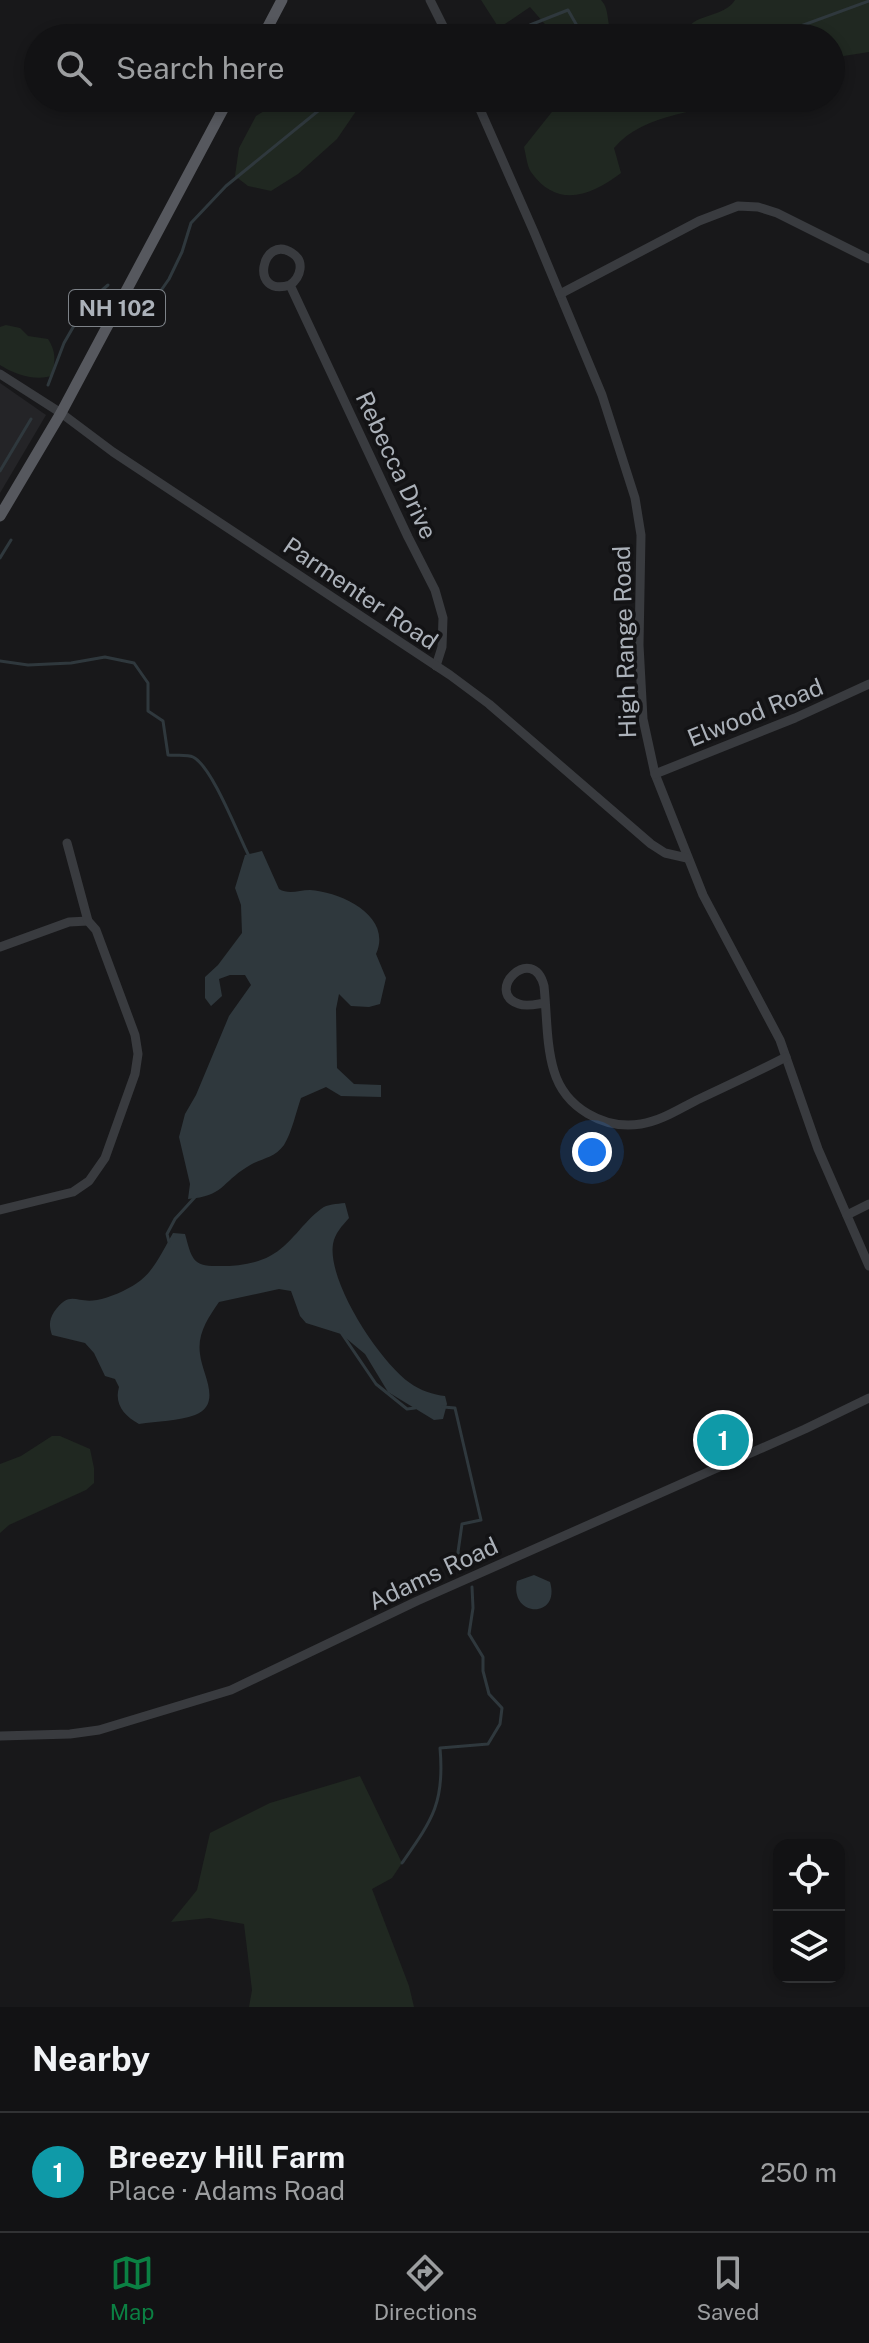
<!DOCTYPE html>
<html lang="en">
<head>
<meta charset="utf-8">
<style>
  :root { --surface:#121214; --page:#1b1b1d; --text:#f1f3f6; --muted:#9c9ea0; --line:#313234; --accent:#0b8043 }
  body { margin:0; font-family:"Public Sans",sans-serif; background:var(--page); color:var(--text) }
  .controls { position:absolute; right:24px; bottom:24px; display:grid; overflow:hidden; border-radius:16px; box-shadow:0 4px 12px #0003 }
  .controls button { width:72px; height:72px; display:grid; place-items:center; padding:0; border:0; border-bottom:2px solid var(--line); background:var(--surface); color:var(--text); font:40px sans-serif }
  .you { position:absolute; left:592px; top:1152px; width:28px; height:28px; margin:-20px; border:6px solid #fff; border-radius:50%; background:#1a73e8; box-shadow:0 0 0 12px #1a73e833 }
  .badge { display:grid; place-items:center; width:52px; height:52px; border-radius:50%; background:var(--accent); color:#fff; font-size:26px; font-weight:700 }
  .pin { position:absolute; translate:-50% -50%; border:4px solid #fff; box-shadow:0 2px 8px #0006 }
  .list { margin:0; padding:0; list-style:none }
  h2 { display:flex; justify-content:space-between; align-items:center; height:104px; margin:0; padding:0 32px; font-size:34px }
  h2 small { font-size:26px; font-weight:400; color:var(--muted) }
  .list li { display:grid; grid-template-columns:52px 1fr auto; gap:24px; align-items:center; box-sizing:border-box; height:120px; padding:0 32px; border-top:2px solid var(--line) }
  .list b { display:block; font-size:30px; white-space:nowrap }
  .list p { margin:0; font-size:26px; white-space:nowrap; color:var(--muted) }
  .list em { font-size:26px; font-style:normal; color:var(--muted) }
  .icon { flex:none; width:44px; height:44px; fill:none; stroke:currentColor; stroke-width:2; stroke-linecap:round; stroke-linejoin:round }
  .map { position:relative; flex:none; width:869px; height:2007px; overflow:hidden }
  .search { position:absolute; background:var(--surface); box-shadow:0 4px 12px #0003; left:24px; right:24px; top:24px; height:88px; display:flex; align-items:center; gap:20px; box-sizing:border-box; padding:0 28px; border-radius:44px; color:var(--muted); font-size:30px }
  .sheet { height:224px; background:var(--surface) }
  nav { display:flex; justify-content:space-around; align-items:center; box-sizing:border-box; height:112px; border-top:2px solid var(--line); background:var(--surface); font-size:22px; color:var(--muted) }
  nav a { display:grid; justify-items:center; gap:4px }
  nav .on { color:var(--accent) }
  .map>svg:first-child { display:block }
</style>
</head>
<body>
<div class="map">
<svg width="869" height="2007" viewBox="0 0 869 2007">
  <rect width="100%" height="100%" fill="#18181a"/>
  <polygon fill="#242427" points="0,383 46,415 0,493"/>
  <g fill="#202821">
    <path d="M 481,0 L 601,0 C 611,10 605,27 615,38 L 557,38 L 530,7 L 499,28 Z"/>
    <path d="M 735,0 L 869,0 L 869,52 L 831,58 L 831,38 L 672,38 C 680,33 687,27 694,22 C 707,14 726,14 735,0 Z"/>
    <polygon points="285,98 365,98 337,139 298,174 271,191 248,186 235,176 239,148 256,116"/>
    <path d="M 563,98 L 746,98 C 704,112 644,112 614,148 L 621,173 C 591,196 557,209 531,172 C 527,166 526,155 524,147 Z"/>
    <path d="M 6,325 L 20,328 L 28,336 L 48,339 C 56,351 56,362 51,376 C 34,381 14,374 0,365 L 0,327 Z"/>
    <polygon points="52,1436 60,1436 90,1449 94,1468 94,1483 86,1490 9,1525 0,1533 0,1464 21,1456"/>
    <polygon points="360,1776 402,1863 392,1878 372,1889 409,1986 414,2007 249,2007 252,1990 244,1924 209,1918 171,1922 197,1890 210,1833 270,1803"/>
  </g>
  <g fill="#2f383d">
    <path d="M 262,851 L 279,889 C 289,895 299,890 310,890 C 341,892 393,916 376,954 L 386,978 L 380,1004 L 369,1007 L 351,1006 L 339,994 L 336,1009 L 337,1068 L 354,1084 L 381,1085 L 381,1097 L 341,1096 L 326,1087 L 301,1098 C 296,1112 292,1132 284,1145 C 274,1159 260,1158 247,1167 C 221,1183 224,1196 188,1199 L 190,1184 L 179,1137 L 185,1114 L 196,1095 L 229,1016 L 251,985 L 245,975 L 230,975 L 219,979 L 222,996 L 211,1006 L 205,998 L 205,977 L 218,965 L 242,933 L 241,905 L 235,888 L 245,855 Z"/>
    <path d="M 345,1203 L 349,1218 C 342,1226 335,1233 333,1244 C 327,1282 380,1362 410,1383 C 419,1390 434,1395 445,1396 L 447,1404 L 443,1419 L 434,1420 L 388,1392 L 365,1354 L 341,1334 L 306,1323 L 300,1316 L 291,1291 L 279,1289 L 219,1302 C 208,1318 197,1334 200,1354 C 202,1374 223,1404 195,1415 C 179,1421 157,1421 139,1424 C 124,1416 114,1404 119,1387 L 115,1379 L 105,1376 L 94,1353 L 85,1343 L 52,1335 C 49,1326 49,1320 54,1312 C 71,1289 75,1304 97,1300 C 109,1298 127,1290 137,1283 C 154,1272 163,1250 173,1233 L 185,1234 C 192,1259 192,1267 221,1266 C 237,1266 255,1264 270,1256 C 291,1245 302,1223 321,1209 C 327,1204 337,1204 345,1203 Z"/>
    <path d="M 534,1575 L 550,1582 C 561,1619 509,1618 517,1581 Z"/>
  </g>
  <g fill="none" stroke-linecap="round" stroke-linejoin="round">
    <g stroke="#2f383d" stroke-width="3">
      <polyline points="507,38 530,25 568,10 584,38"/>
      <polyline points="768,38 869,1"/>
      <polyline points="142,300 155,299 169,279 182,252 191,223 226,186 334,98"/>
      <polyline points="48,385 64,343 87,303 108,285"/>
      <polyline points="0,471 31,419"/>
      <polyline points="0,558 11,540"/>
      <path d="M 0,661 L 28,665 L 71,663 L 105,657 L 134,663 L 148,683 L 148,711 L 163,721 L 168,755 C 175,756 187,754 193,757 C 212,766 238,835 249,856"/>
      <polyline points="169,1242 167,1234 175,1219 196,1196"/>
      <polyline points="340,1331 376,1384 407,1409 415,1408"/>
      <polyline points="443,1407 455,1408 481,1520 462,1524 458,1552 464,1569"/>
      <path d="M 402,1863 C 432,1820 445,1803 440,1748 L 488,1744 L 500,1724 L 502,1708 L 489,1694 L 483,1671 L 483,1657 L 469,1634 L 473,1608 L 472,1587"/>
    </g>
    <g stroke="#393b3f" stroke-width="9">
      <polyline points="430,0 449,38"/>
      <polyline points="475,98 534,232 602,395 635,498 641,535 639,645 643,719 655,774 703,895 780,1040 818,1149 869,1266"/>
      <path d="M 290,285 C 248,298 262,233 292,253 C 305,261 301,277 290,285 L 408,537 L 435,590 L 443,618 L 442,647 L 436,666"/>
      <polyline points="560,294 699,221 738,206 758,207 777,213 869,259"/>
      <polyline points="0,374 61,413 113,452 450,675 489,704 651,844 665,853 687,858"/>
      <polyline points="655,774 795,718 869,684"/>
      <polyline points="0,947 69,922 88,921"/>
      <path d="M 545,1003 C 537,1004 527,1007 519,1004 C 483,992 533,942 544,986 C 547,1014 546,1045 554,1071 C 565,1108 604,1130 641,1124 C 661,1121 679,1109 697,1100 C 727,1086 757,1072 786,1057"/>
      <polyline points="0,1210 73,1192 89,1181 105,1158 135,1074 138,1054 135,1035 96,930 88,921 67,843"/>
      <polyline points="847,1215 869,1204"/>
      <polyline points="0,1736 70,1734 99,1730 231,1690 417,1601 805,1429 869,1398"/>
    </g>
    <g stroke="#56585e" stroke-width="11">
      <polyline points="262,38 282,0"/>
      <polyline points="0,516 61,413 229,98"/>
    </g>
  </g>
  <g text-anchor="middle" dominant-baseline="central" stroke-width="7" stroke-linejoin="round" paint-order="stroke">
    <rect fill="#131315" stroke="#7d8288" stroke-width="2" x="69" y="290" width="96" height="36" rx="6"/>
    <g font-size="22" font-weight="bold" fill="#abb1b9">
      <text x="117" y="308">NH 102</text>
    </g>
    <g font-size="24" fill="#abb1b9" stroke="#131315">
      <text transform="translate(397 465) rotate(65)">Rebecca Drive</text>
      <text transform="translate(361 593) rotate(34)">Parmenter Road</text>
      <text transform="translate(624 642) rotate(-92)">High Range Road</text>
      <text transform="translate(755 712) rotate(-22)">Elwood Road</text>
      <text transform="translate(433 1573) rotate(-25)">Adams Road</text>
    </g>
  </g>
</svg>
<div class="controls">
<button><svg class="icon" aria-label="locate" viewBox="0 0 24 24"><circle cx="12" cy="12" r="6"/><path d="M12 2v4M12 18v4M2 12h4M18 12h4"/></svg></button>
<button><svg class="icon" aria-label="layers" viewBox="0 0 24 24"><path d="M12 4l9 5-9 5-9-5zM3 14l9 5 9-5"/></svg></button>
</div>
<div class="you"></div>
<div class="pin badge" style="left:723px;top:1440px;background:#0f9aa8">1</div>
<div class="search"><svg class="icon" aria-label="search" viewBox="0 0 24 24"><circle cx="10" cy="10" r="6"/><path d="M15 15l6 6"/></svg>Search here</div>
</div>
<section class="sheet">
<h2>Nearby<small></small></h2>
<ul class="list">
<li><span class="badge" style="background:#0f9aa8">1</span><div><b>Breezy Hill Farm</b><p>Place · Adams Road</p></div><em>250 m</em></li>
</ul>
</section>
<nav>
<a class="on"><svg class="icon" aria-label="map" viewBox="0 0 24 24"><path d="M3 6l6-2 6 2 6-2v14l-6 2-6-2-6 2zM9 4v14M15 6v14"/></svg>Map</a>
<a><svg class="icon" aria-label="directions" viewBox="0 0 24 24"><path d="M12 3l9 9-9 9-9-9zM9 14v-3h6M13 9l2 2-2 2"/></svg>Directions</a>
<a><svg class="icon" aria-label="saved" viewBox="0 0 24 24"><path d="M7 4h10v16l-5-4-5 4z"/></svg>Saved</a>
</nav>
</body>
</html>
